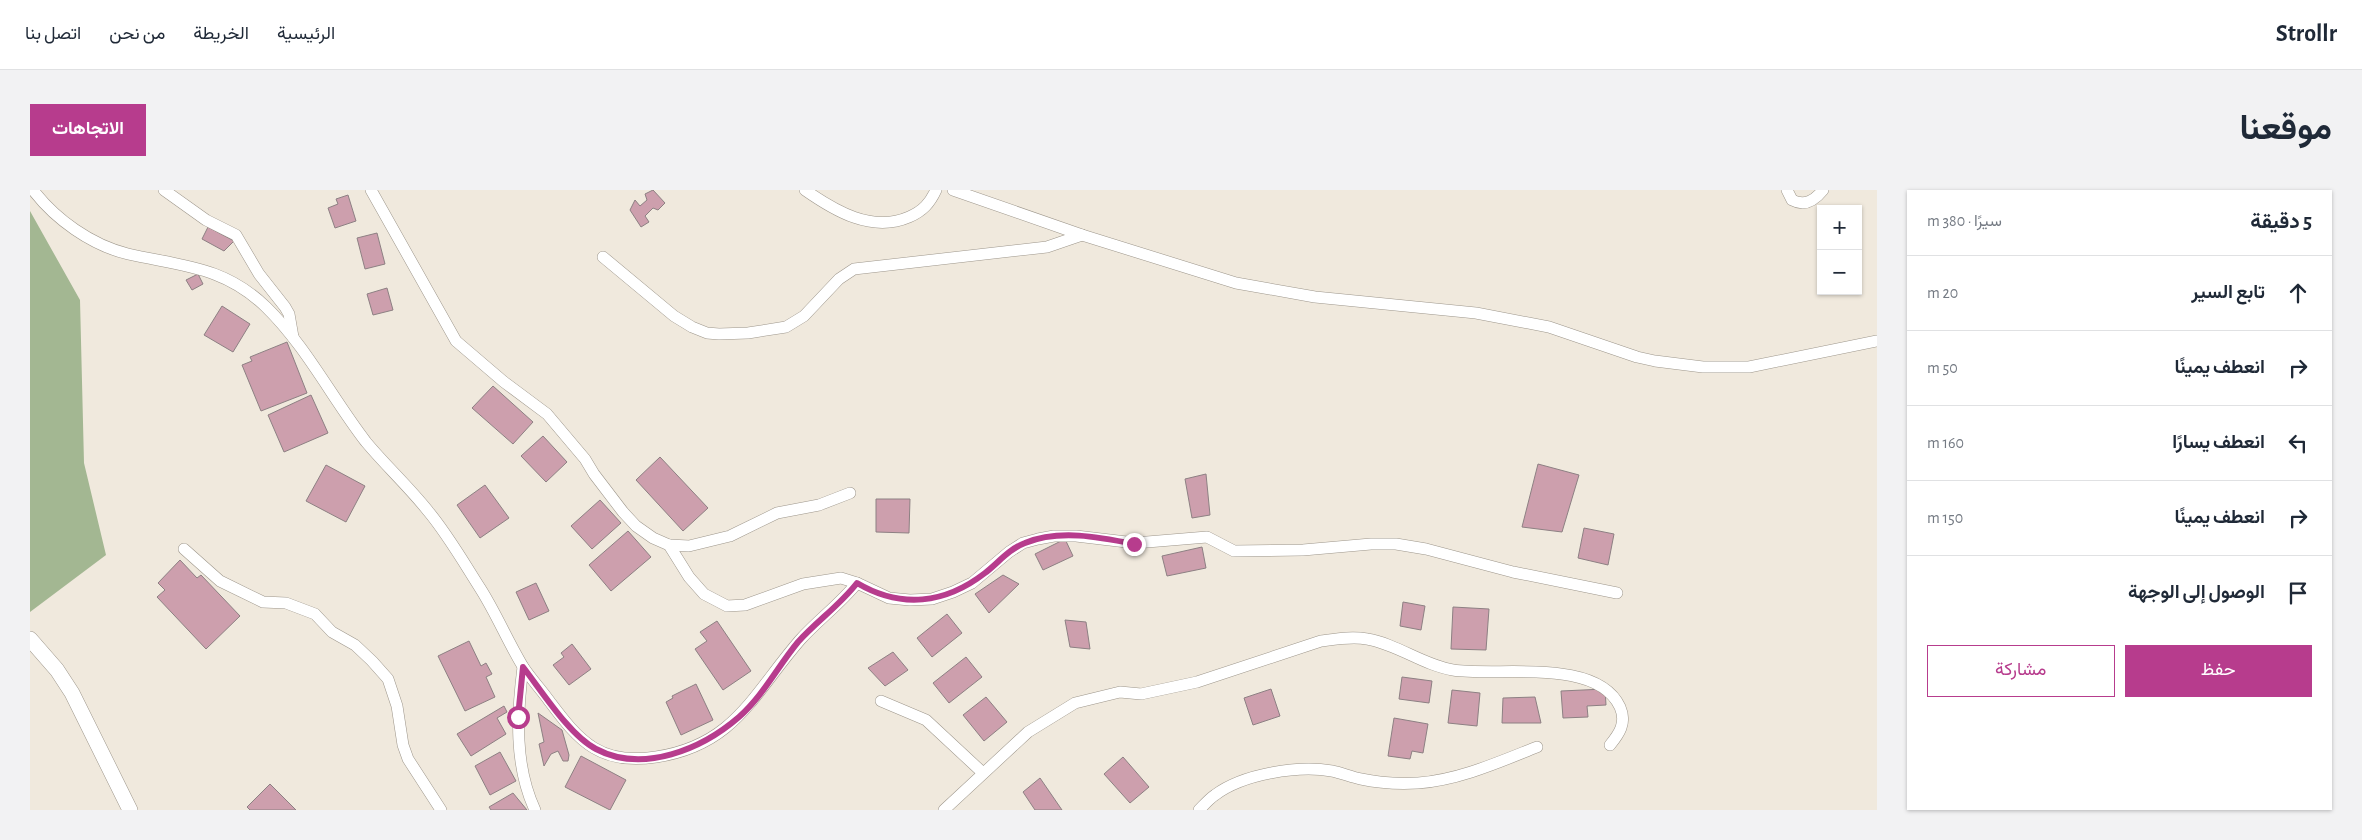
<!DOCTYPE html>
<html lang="ar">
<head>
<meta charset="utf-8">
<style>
  :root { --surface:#fff; --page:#f2f2f3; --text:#1f2937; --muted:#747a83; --line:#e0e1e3; --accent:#b73c8d }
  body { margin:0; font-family:"Alegreya Sans",Vazirmatn,sans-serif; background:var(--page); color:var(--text); direction:rtl }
  .controls { position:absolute; right:15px; top:15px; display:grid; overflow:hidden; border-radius:0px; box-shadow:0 1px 4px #0004 }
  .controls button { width:45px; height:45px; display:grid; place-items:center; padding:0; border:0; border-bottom:1px solid var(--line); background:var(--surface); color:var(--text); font:25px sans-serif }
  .stop { position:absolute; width:15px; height:15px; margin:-11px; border:4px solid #b73c8d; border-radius:50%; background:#fff }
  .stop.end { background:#b73c8d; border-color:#fff; box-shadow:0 1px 5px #0008 }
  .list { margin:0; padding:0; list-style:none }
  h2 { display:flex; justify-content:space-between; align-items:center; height:65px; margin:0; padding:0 20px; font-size:21px }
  h2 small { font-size:16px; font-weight:400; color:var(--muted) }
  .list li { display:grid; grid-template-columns:32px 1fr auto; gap:15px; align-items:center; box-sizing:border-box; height:75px; padding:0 20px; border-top:1px solid var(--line) }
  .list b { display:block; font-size:19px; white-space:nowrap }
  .list em { font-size:16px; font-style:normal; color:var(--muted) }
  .actions { display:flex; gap:10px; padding:15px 20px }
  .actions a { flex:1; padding:11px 0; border:1px solid var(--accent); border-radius:0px; text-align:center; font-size:18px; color:var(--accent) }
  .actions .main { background:var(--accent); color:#fff }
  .icon { flex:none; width:28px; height:28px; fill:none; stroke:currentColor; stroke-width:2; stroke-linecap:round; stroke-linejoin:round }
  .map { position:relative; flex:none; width:1847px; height:620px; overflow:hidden; direction:ltr; border-radius:0px }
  header { display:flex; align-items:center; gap:30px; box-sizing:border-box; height:70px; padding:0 25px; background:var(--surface); border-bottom:1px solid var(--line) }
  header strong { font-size:24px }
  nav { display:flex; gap:28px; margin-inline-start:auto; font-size:18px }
  .intro { display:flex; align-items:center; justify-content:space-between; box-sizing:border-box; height:120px; padding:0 30px }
  h1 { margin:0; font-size:35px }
  .button { padding:12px 22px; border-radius:0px; background:var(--accent); color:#fff; font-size:18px; font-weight:700 }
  main { display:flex; gap:30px; padding:0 30px }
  aside { flex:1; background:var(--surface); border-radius:0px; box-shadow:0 1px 4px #0004 }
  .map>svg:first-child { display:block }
</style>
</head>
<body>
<header>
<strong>Strollr</strong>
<nav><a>الرئيسية</a><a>الخريطة</a><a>من نحن</a><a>اتصل بنا</a></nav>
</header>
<div class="intro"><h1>موقعنا</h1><a class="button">الاتجاهات</a></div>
<main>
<aside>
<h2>5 دقيقة<small>سيرًا · 380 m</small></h2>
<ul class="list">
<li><svg class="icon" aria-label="ahead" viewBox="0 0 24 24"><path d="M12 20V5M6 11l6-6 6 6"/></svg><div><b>تابع السير</b></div><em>20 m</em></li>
<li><svg class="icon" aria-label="right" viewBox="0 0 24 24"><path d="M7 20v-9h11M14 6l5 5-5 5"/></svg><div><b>انعطف يمينًا</b></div><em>50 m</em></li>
<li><svg class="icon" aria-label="left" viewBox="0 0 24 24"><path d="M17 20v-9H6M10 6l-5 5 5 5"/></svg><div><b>انعطف يسارًا</b></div><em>160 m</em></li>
<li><svg class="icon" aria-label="right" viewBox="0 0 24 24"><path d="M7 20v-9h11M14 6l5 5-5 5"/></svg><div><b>انعطف يمينًا</b></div><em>150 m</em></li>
<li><svg class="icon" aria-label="arrive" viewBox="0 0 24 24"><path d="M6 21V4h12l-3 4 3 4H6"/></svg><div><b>الوصول إلى الوجهة</b></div></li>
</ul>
<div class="actions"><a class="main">حفظ</a><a>مشاركة</a></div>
</aside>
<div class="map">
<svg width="1847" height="620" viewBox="0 0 1847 620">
  <rect width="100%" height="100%" fill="#f0e9dd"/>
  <polygon fill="#a3b792" points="0,21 50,110 54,273 76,365 0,422"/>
  <g fill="#cd9fad" stroke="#8d8083">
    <polygon points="623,0 635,13 628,20 623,18 615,26 619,32 611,37 600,20 605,10 610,16 617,10 615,4"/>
    <polygon points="318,5 326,31 305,38 298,18 308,14 306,9"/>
    <polygon points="178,37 204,51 194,61 172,49"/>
    <polygon points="347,43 355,74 335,79 327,48"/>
    <polygon points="168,84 173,94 162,100 156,90"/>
    <polygon points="357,98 363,120 343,125 337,104"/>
    <polygon points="192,116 220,134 203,162 174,145"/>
    <polygon points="257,152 277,203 231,221 212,175 222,171 220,167"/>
    <polygon points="463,196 503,232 483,254 442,218"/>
    <polygon points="281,205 298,243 254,262 238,225"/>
    <polygon points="513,246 537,272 516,292 491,266"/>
    <polygon points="630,267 678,318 653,341 606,290"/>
    <polygon points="1508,274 1549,285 1532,342 1492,337"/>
    <polygon points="296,275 335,296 316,332 276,311"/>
    <polygon points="1176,284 1180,325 1162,328 1155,289"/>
    <polygon points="455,295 479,328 450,348 427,315"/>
    <polygon points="846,309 880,309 879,343 846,342"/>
    <polygon points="570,310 591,333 562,359 541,336"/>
    <polygon points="1554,338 1584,344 1578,375 1548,368"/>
    <polygon points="598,341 621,367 581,401 559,375"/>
    <polygon points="1035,349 1043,366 1013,380 1005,364"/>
    <polygon points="1172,357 1176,378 1137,386 1132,366"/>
    <polygon points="150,370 167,388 171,385 210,426 176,459 127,407 135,400 128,393"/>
    <polygon points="973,385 989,394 959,423 945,404"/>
    <polygon points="506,393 519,421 499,430 486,402"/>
    <polygon points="1373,412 1395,416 1391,440 1370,436"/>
    <polygon points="1423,417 1459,419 1456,460 1421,459"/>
    <polygon points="917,424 932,443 902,467 887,448"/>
    <polygon points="1035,430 1056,432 1060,459 1040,457"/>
    <polygon points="687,431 721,481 693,500 665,459 677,451 670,442"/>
    <polygon points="439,451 451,476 456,473 462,484 456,487 465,507 435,521 408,466"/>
    <polygon points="542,454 561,479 539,495 523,475 534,467 531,463"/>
    <polygon points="863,462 878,480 855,496 838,478"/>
    <polygon points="936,467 952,487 919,513 903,493"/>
    <polygon points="1372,487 1402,491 1399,513 1369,509"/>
    <polygon points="666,494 683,530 651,545 636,512 643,508 642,506"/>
    <polygon points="1241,499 1250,526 1223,535 1214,508"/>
    <polygon points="1575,499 1576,515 1557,516 1558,527 1533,528 1531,501"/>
    <polygon points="1422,500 1450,503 1447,536 1418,533"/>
    <polygon points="956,507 977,532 954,551 933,525"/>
    <polygon points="1505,507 1511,533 1472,533 1473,508"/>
    <polygon points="474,516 477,522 467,528 476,544 441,566 427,544"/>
    <polygon points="508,523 532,540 539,565 538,571 533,571 528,561 521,564 514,576 509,554 514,552"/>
    <polygon points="1364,528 1398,534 1393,563 1382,561 1380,569 1358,566"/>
    <polygon points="470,562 486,591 460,605 445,576"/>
    <polygon points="551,566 596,590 580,620 535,597"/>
    <polygon points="1093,567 1119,597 1100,613 1074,584"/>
    <polygon points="1010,588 1032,620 1005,620 993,602"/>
    <polygon points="240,594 266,620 220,620 217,617"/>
    <polygon points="483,603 497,620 461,620 459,617"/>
  </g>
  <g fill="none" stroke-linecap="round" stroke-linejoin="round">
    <defs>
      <g id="minor">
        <path d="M 3,0 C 25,29 61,55 98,64 C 151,76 194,76 236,117 C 276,156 302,208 336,252 C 356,276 379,297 398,321 C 418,345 434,373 450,398 C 466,423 477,450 492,475 C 500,488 511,499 520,512 C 532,528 546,547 564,558 C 582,569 606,570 626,567 C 705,555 723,504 770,450 C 788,430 810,414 827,393 L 811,388 L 773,394 L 715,415 L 697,416 L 674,404 L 659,387 L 639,355 L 623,348 L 606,336 L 593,322 L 564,284 L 555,269 L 517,224 L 474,192 L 426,151 L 341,0"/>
        <polyline points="134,0 176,30 206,45 229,84 255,117 259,124 263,147"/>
        <path d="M 775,0 C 805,21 842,43 879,27 C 893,21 900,13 906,0"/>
        <polyline points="923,0 1052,45 1206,93 1285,107 1446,123 1519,137 1607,167 1625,171 1673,177 1719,177 1847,151"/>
        <path d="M 1757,0 L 1762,10 C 1775,17 1785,10 1793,0"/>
        <polyline points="573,67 644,126 662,137 677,143 689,144 718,143 756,137 774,126 809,89 824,79 1017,57 1052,45"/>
        <polyline points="639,355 659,356 700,346 747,323 789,315 820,303"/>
        <polyline points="154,359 190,391 233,412 256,413 285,424 302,442 325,455 342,471 358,489 367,516 373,555 378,569 411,620"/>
        <polyline points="827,393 859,408 880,410 902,409 923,402 942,393 979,362 993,353 1008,349 1024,346 1046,346 1105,353 1177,347 1204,361 1273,360 1341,354 1366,354 1396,359 1483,382 1587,403"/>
        <path d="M 493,477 C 487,524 484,575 505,620"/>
        <polyline points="851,511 896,530 953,583"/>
        <path d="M 914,620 L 998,542 L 1045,513 L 1090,502 L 1111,504 L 1167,492 L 1291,451 C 1306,449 1322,446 1337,449 C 1367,454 1393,475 1423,480 C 1468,487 1567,467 1590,517 C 1597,533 1589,544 1580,555"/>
        <path d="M 1169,620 C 1174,615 1179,609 1185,605 C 1213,584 1268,575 1302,581 C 1312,583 1321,587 1331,589 C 1349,593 1369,594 1388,593 C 1429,590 1469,572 1507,557"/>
      </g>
      <polyline id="secondary" points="0,449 27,480 42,503 100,620"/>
    </defs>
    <use href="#minor" stroke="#9d968b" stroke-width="12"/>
    <use href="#secondary" stroke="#9d968b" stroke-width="16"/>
    <use href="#minor" stroke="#fff" stroke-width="11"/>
    <use href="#secondary" stroke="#fff" stroke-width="15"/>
  </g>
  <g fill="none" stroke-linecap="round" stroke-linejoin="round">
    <path stroke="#b73c8d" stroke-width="6" d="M 488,527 L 493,477 C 511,500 540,546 566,559 C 613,584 672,559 709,527 C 733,506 748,476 768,452 C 787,431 810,415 827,393 C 871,419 915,414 955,383 C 968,373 979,359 995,353 C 1029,339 1069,347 1104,354"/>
  </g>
</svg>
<div class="controls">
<button>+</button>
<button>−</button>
</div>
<div class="stop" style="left:488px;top:527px"></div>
<div class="stop end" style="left:1104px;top:354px"></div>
</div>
</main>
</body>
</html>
